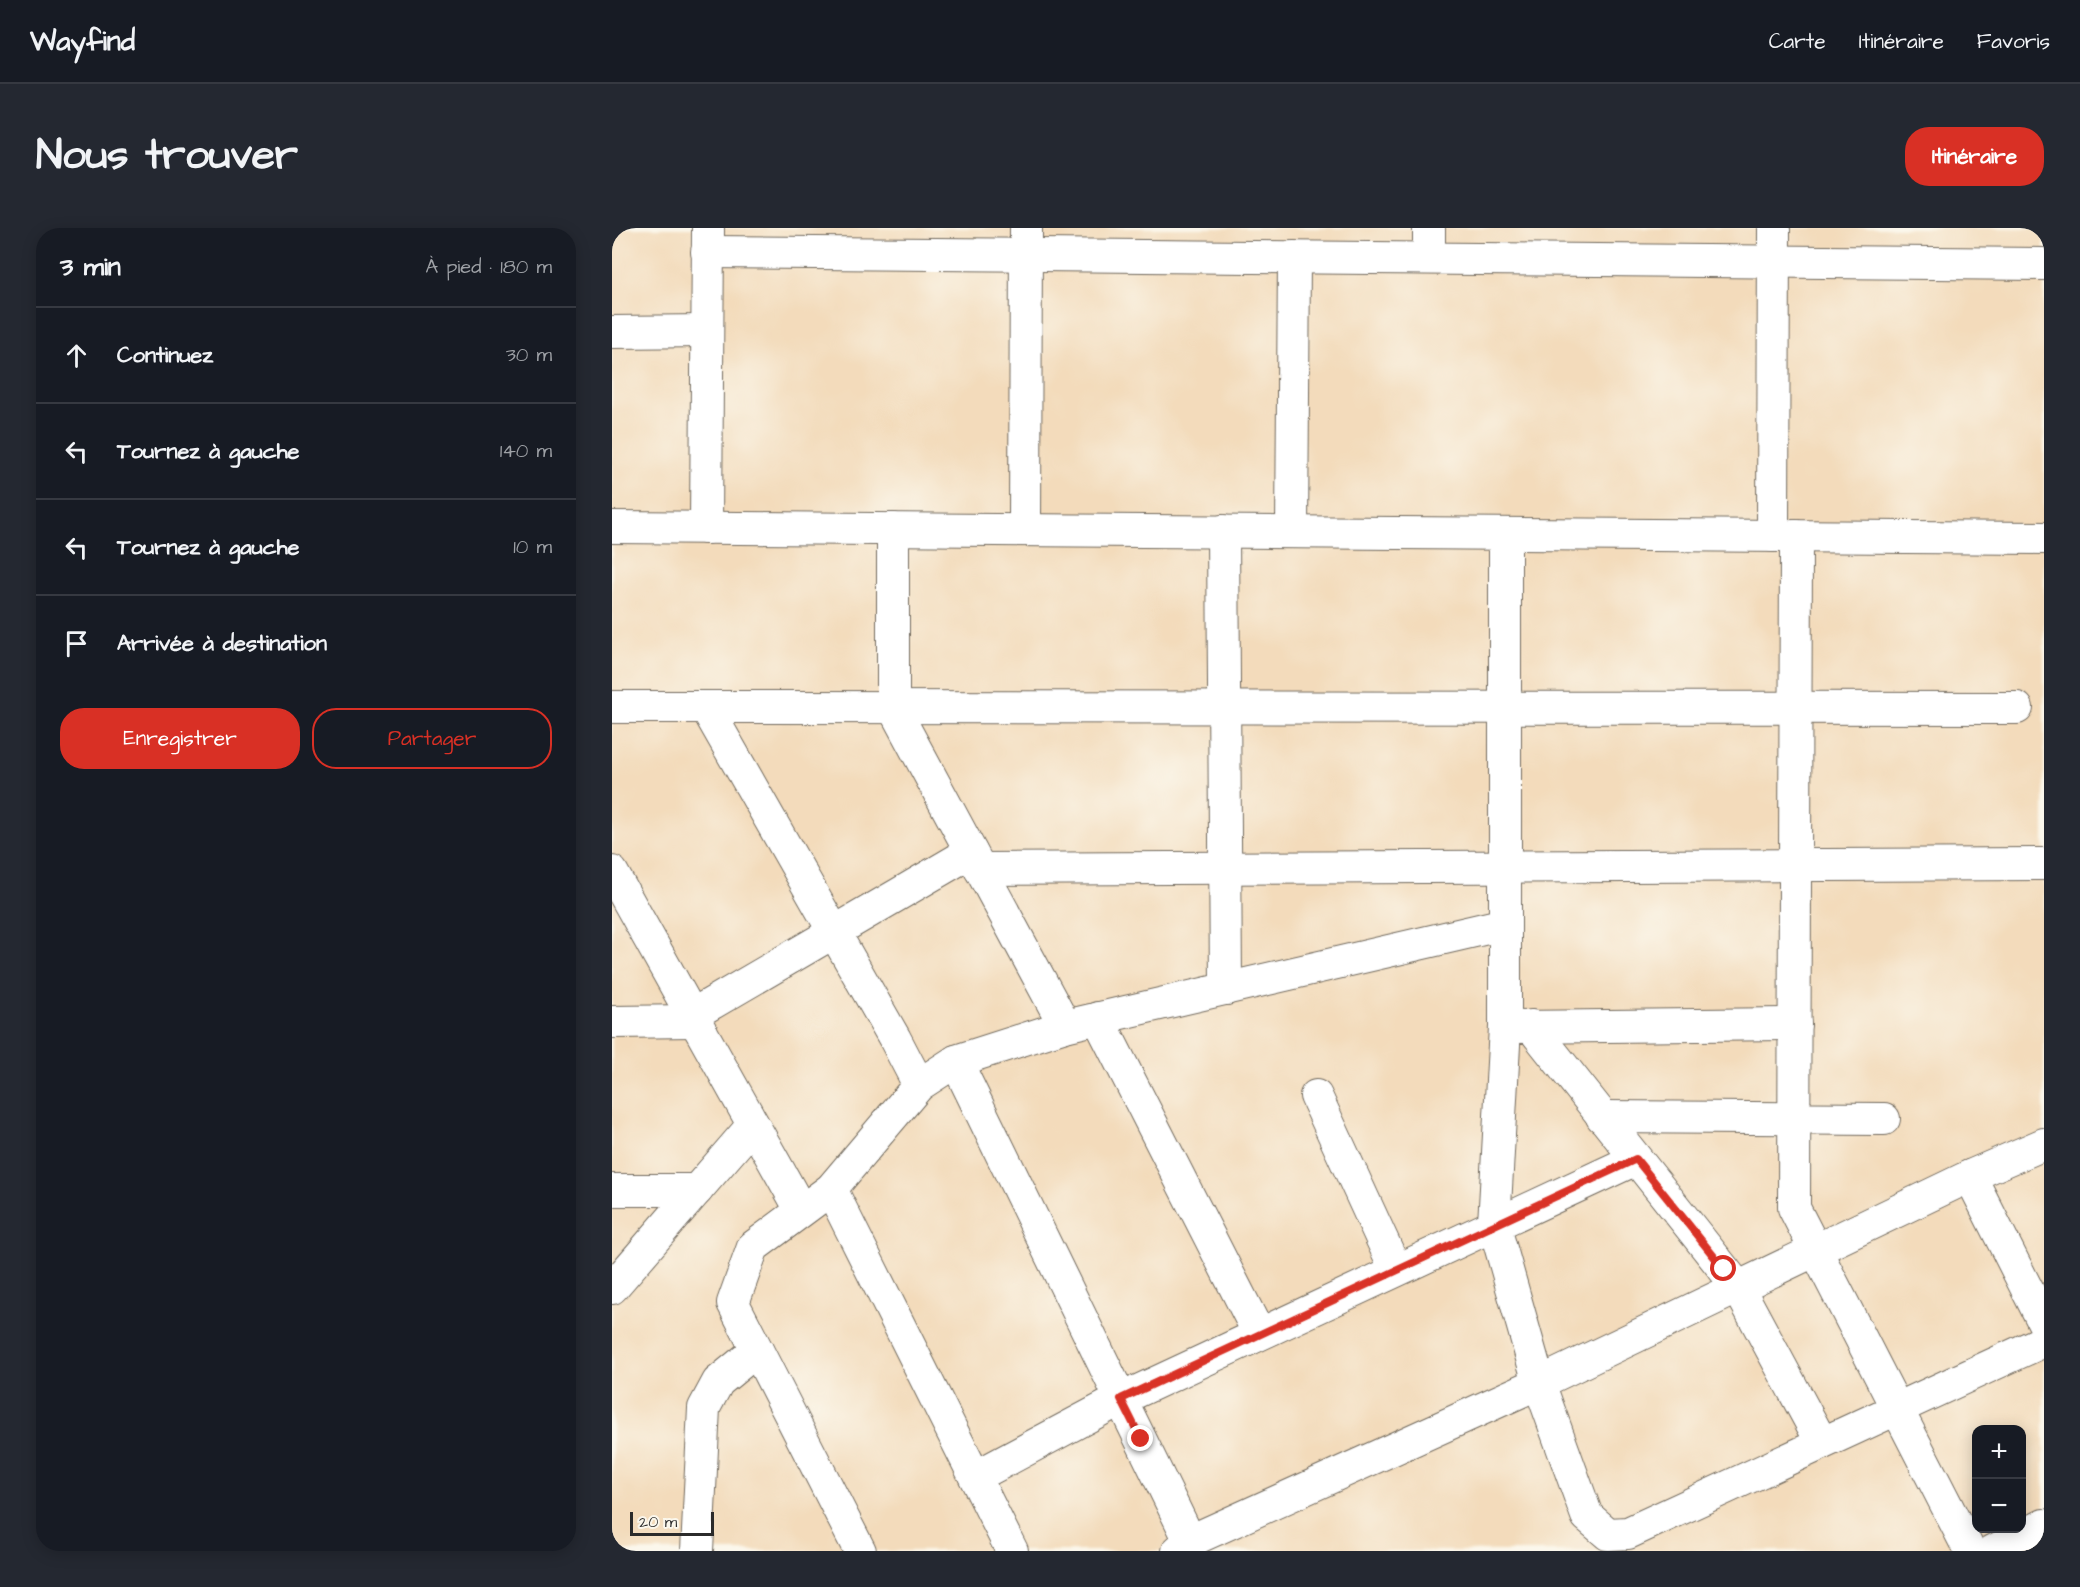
<!DOCTYPE html>
<html lang="fr">
<head>
<meta charset="utf-8">
<style>
  :root { --surface:#171b24; --page:#242831; --text:#f1f3f6; --muted:#9ea1a6; --line:#363941; --accent:#d93025 }
  body { margin:0; font-family:"Architects Daughter",sans-serif; background:var(--page); color:var(--text) }
  .controls { position:absolute; right:18px; bottom:18px; display:grid; overflow:hidden; border-radius:12px; box-shadow:0 3px 15px #0003 }
  .controls button { width:54px; height:54px; display:grid; place-items:center; padding:0; border:0; border-bottom:2px solid var(--line); background:var(--surface); color:var(--text); font:30px sans-serif }
  .scale { position:absolute; left:18px; bottom:15px; width:84px; box-sizing:border-box; padding-left:6px; border:3px solid #2b2b2b; border-top:0; font-size:16px; line-height:21px; white-space:nowrap; color:#2b2b2b; -webkit-text-stroke:4px #fbf7ec; paint-order:stroke }
  .stop { position:absolute; width:18px; height:18px; margin:-14px; border:4px solid #d93025; border-radius:50%; background:#fff }
  .stop.end { background:#d93025; border-color:#fff; box-shadow:0 2px 6px #0008 }
  .list { margin:0; padding:0; list-style:none }
  h2 { display:flex; justify-content:space-between; align-items:center; height:78px; margin:0; padding:0 24px; font-size:26px }
  h2 small { font-size:20px; font-weight:400; color:var(--muted) }
  .list li { display:grid; grid-template-columns:39px 1fr auto; gap:18px; align-items:center; box-sizing:border-box; height:96px; padding:0 24px; border-top:2px solid var(--line) }
  .list b { display:block; font-size:22px; white-space:nowrap }
  .list em { font-size:20px; font-style:normal; color:var(--muted) }
  .actions { display:flex; gap:12px; padding:18px 24px }
  .actions a { flex:1; padding:14px 0; border:2px solid var(--accent); border-radius:24px; text-align:center; font-size:21px; color:var(--accent) }
  .actions .main { background:var(--accent); color:#fff }
  .icon { flex:none; width:33px; height:33px; fill:none; stroke:currentColor; stroke-width:2; stroke-linecap:round; stroke-linejoin:round }
  .map { position:relative; flex:none; width:1432px; height:1323px; overflow:hidden; border-radius:24px }
  header { display:flex; align-items:center; gap:36px; box-sizing:border-box; height:84px; padding:0 30px; background:var(--surface); border-bottom:2px solid var(--line) }
  header strong { font-size:28px }
  nav { display:flex; gap:33px; margin-inline-start:auto; font-size:21px }
  .intro { display:flex; align-items:center; justify-content:space-between; box-sizing:border-box; height:144px; padding:0 36px }
  h1 { margin:0; font-size:42px }
  .button { padding:15px 27px; border-radius:24px; background:var(--accent); color:#fff; font-size:21px; font-weight:700 }
  main { display:flex; gap:36px; padding:0 36px }
  aside { flex:1; background:var(--surface); border-radius:24px; box-shadow:0 3px 15px #0003 }
  .map>svg:first-child { display:block }
</style>
</head>
<body>
<header>
<strong>Wayfind</strong>
<nav><a>Carte</a><a>Itinéraire</a><a>Favoris</a></nav>
</header>
<div class="intro"><h1>Nous trouver</h1><a class="button">Itinéraire</a></div>
<main>
<aside>
<h2>3 min<small>À pied · 180 m</small></h2>
<ul class="list">
<li><svg class="icon" aria-label="ahead" viewBox="0 0 24 24"><path d="M12 20V5M6 11l6-6 6 6"/></svg><div><b>Continuez</b></div><em>30 m</em></li>
<li><svg class="icon" aria-label="left" viewBox="0 0 24 24"><path d="M17 20v-9H6M10 6l-5 5 5 5"/></svg><div><b>Tournez à gauche</b></div><em>140 m</em></li>
<li><svg class="icon" aria-label="left" viewBox="0 0 24 24"><path d="M17 20v-9H6M10 6l-5 5 5 5"/></svg><div><b>Tournez à gauche</b></div><em>10 m</em></li>
<li><svg class="icon" aria-label="arrive" viewBox="0 0 24 24"><path d="M6 21V4h12l-3 4 3 4H6"/></svg><div><b>Arrivée à destination</b></div></li>
</ul>
<div class="actions"><a class="main">Enregistrer</a><a>Partager</a></div>
</aside>
<div class="map">
<svg width="1432" height="1323" viewBox="0 0 1432 1323">
  <rect width="100%" height="100%" fill="#fbf7ec"/>
  <filter id="ink" filterUnits="userSpaceOnUse"><feTurbulence type="fractalNoise" baseFrequency=".0167" numOctaves="2"/><feDisplacementMap in="SourceGraphic" scale="12" xChannelSelector="R" yChannelSelector="G"/><feConvolveMatrix kernelMatrix="1 2 1 2 8 2 1 2 1" color-interpolation-filters="sRGB"/></filter>
  <filter id="wash" filterUnits="userSpaceOnUse"><feTurbulence type="fractalNoise" baseFrequency=".008" numOctaves="4" result="noise"/><feDisplacementMap in="SourceGraphic" scale="24" xChannelSelector="R" yChannelSelector="G"/><feGaussianBlur stdDeviation="1.35" result="paint"/><feColorMatrix in="noise" values="0 0 0 0 0 0 0 0 0 0 0 0 0 0 0 0 0 1.4 0 .05"/><feComposite in="paint" operator="in"/></filter>
  <g filter="url(#wash)">
    <rect width="100%" height="100%" fill="#f3dbbb"/>
  </g>
  <g filter="url(#ink)">
    <g fill="none" stroke-linecap="round" stroke-linejoin="round">
      <defs>
        <g id="minor">
          <polyline points="95,24 1432,36"/>
          <polyline points="817,30 817,0"/>
          <polyline points="0,104 95,103"/>
          <polyline points="0,299 1432,310"/>
          <polyline points="94,300 96,0"/>
          <polyline points="281,301 281,479 453,798"/>
          <polyline points="413,302 414,0"/>
          <polyline points="611,303 614,761"/>
          <polyline points="680,304 682,29"/>
          <polyline points="893,306 893,799 882,996 927,1155 975,1288 996,1306 1016,1305 1432,1113"/>
          <polyline points="1161,308 1162,0"/>
          <polyline points="1184,308 1182,980 1358,1323"/>
          <polyline points="0,479 1405,480"/>
          <polyline points="94,479 283,811 307,857"/>
          <polyline points="368,641 1432,636"/>
          <polyline points="0,644 189,982"/>
          <polyline points="80,787 359,624"/>
          <polyline points="486,790 647,1106"/>
          <polyline points="0,794 83,793"/>
          <polyline points="919,798 1126,1059 1210,1215"/>
          <polyline points="903,799 1183,796"/>
          <polyline points="344,833 578,1313 578,1323"/>
          <polyline points="704,868 784,1042"/>
          <polyline points="990,889 1272,891"/>
          <polyline points="1358,948 1432,1095"/>
          <polyline points="219,961 400,1323"/>
          <polyline points="0,962 85,962"/>
          <polyline points="0,1060 141,897"/>
          <polyline points="363,1249 509,1171 1024,931"/>
          <polyline points="85,1323 92,1180 106,1154 145,1122"/>
          <polyline points="248,1323 121,1075 141,1019 219,961 307,857 344,833 453,798 893,696"/>
          <polyline points="566,1323 578,1313 927,1155 1358,948 1432,916"/>
          <polyline points="1381,1323 1432,1297"/>
        </g>
      </defs>
      <use href="#minor" stroke="#71695d" stroke-width="34"/>
      <use href="#minor" stroke="#fff" stroke-width="32"/>
    </g>
  </g>
  <g fill="none" stroke-linecap="round" stroke-linejoin="round" filter="url(#ink)">
    <polyline stroke="#d93025" stroke-width="8" points="529,1211 509,1171 1024,931 1112,1041"/>
  </g>
</svg>
<div class="controls">
<button>+</button>
<button>−</button>
</div>
<div class="scale">20 m</div>
<div class="stop" style="left:1112px;top:1041px"></div>
<div class="stop end" style="left:529px;top:1211px"></div>
</div>
</main>
</body>
</html>
